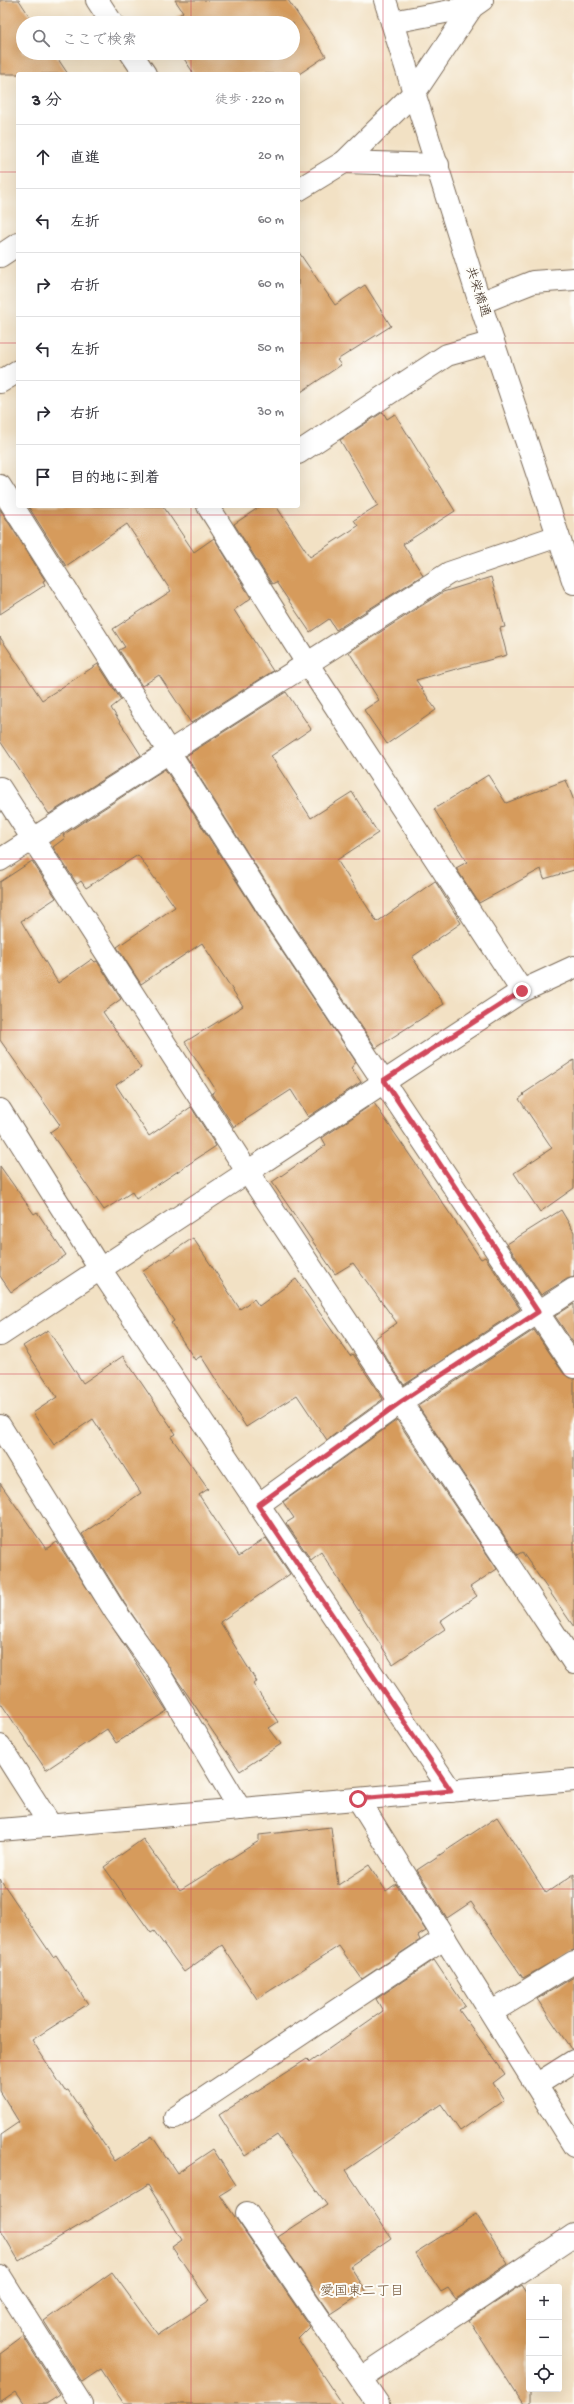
<!DOCTYPE html>
<html lang="ja">
<head>
<meta charset="utf-8">
<style>
  :root { --surface:#fff; --page:#f2f2f3; --text:#2b2b33; --muted:#7c7c81; --line:#e1e1e2 }
  body { margin:0; font-family:"Gochi Hand","Klee One",sans-serif; background:var(--page); color:var(--text) }
  .controls { position:absolute; right:12px; bottom:12px; display:grid; overflow:hidden; border-radius:4px; box-shadow:0 4px 16px #0002 }
  .controls button { width:36px; height:36px; display:grid; place-items:center; padding:0; border:0; border-bottom:1px solid var(--line); background:var(--surface); color:var(--text); font:20px sans-serif }
  .stop { position:absolute; width:12px; height:12px; margin:-9px; border:3px solid #d1495b; border-radius:50%; background:#fff }
  .stop.end { background:#d1495b; border-color:#fff; box-shadow:0 1px 4px #0008 }
  .list { margin:0; padding:0; list-style:none }
  h2 { display:flex; justify-content:space-between; align-items:center; height:52px; margin:0; padding:0 16px; font-size:17px }
  h2 small { font-size:13px; font-weight:400; color:var(--muted) }
  .list li { display:grid; grid-template-columns:26px 1fr auto; gap:12px; align-items:center; box-sizing:border-box; height:64px; padding:0 16px; border-top:1px solid var(--line) }
  .list b { display:block; font-size:15px; white-space:nowrap }
  .list em { font-size:13px; font-style:normal; color:var(--muted) }
  .icon { flex:none; width:22px; height:22px; fill:none; stroke:currentColor; stroke-width:2; stroke-linecap:round; stroke-linejoin:round }
  .map { position:relative; flex:none; width:574px; height:2404px; overflow:hidden }
  .search { position:absolute; background:var(--surface); box-shadow:0 4px 16px #0002; left:16px; top:16px; width:284px; height:44px; display:flex; align-items:center; gap:10px; box-sizing:border-box; padding:0 14px; border-radius:22px; color:var(--muted); font-size:15px }
  .panel { position:absolute; background:var(--surface); box-shadow:0 4px 16px #0002; left:16px; top:72px; width:284px; height:436px; border-radius:4px }
  .map>svg:first-child { display:block }
</style>
</head>
<body>
<div class="map">
<svg width="574" height="2404" viewBox="0 0 574 2404">
  <rect width="100%" height="100%" fill="#fdfcf7"/>
  <filter id="ink" filterUnits="userSpaceOnUse"><feTurbulence type="fractalNoise" baseFrequency=".025" numOctaves="2"/><feDisplacementMap in="SourceGraphic" scale="8" xChannelSelector="R" yChannelSelector="G"/><feConvolveMatrix kernelMatrix="1 2 1 2 8 2 1 2 1" color-interpolation-filters="sRGB"/></filter>
  <filter id="wash" filterUnits="userSpaceOnUse"><feTurbulence type="fractalNoise" baseFrequency=".012" numOctaves="4" result="noise"/><feDisplacementMap in="SourceGraphic" scale="16" xChannelSelector="R" yChannelSelector="G"/><feGaussianBlur stdDeviation="0.9" result="paint"/><feColorMatrix in="noise" values="0 0 0 0 0 0 0 0 0 0 0 0 0 0 0 0 0 1.4 0 .05"/><feComposite in="paint" operator="in"/></filter>
  <g filter="url(#wash)">
    <rect width="100%" height="100%" fill="#f2e1c4"/>
    <g id="blocks">
      <g fill="#d69b5c">
        <polygon points="0,0 19,0 34,23 23,23 23,53 54,53 68,74 0,74"/>
        <polygon points="175,0 288,0 326,56 299,74 194,74 181,54 182,53 293,53 293,23 178,23 175,18 183,12"/>
        <polygon points="298,251 335,305 365,285 391,326 337,360 341,365 298,394"/>
        <polygon points="383,412 387,419 395,414 455,511 403,544 423,575 336,630 329,619 310,632 276,582 272,584 234,524 261,506 276,506 310,557 358,526 354,520 378,505 340,440"/>
        <polygon points="28,506 163,506 194,552 214,538 251,598 234,610 273,671 191,723 159,675 142,686 119,650 125,647 113,629 171,591 127,524 66,566"/>
        <polygon points="0,509 45,580 43,581 45,585 0,614"/>
        <polygon points="491,577 505,627 500,628 507,655 416,680 436,710 387,744 364,710 379,700 349,652 443,592"/>
        <polygon points="0,637 42,700 98,664 121,700 111,708 141,755 49,814 0,741"/>
        <polygon points="286,692 311,729 271,756 311,818 352,792 378,833 337,860 377,922 435,881 461,923 412,957 444,1004 376,1048 287,915 186,756"/>
        <polygon points="165,769 267,929 356,1062 351,1068 361,1082 308,1117 291,1090 234,1127 212,1093 216,1090 185,1042 243,1006 202,943 141,984 117,947 175,907 138,855 86,888 81,881 77,884 53,847 65,838 63,835"/>
        <polygon points="488,775 506,803 566,780 574,801 574,870 544,879 541,869 479,903 456,868 467,862 434,809"/>
        <polygon points="32,861 56,898 21,921 58,983 92,959 95,962 97,961 121,999 103,1012 141,1068 116,1085 149,1136 191,1107 216,1146 136,1199 132,1192 104,1210 50,1132 60,1125 0,1040 0,882"/>
        <polygon points="574,1060 574,1188 540,1212 514,1173 552,1148 519,1099 524,1095 523,1094"/>
        <polygon points="374,1103 481,1259 485,1257 520,1309 404,1385 374,1339 397,1323 353,1263 335,1274 272,1182 326,1145 322,1138"/>
        <polygon points="0,1166 34,1214 37,1212 66,1255 11,1292 0,1276"/>
        <polygon points="561,1210 574,1232 574,1277 567,1279 541,1295 507,1244"/>
        <polygon points="193,1238 240,1309 254,1299 259,1306 296,1279 350,1356 353,1354 383,1399 327,1440 297,1395 246,1427 201,1356 195,1360 171,1323 174,1321 142,1272"/>
        <polygon points="574,1304 574,1344 555,1316"/>
        <polygon points="48,1330 83,1383 123,1356 176,1434 171,1437 208,1489 199,1495 239,1556 266,1538 290,1574 220,1622 257,1682 253,1684 278,1722 269,1728 281,1744 240,1771 125,1604 82,1534 141,1493 93,1419 54,1445 33,1413 57,1397 23,1346"/>
        <polygon points="534,1330 564,1374 574,1379 574,1627 522,1552 517,1555 418,1406"/>
        <polygon points="397,1420 497,1569 470,1587 477,1596 440,1621 445,1629 393,1664 321,1552 311,1560 286,1523 294,1518 283,1502"/>
        <polygon points="0,1483 46,1549 57,1542 167,1711 116,1743 107,1729 46,1770 0,1702"/>
        <polygon points="497,1817 546,1893 574,1874 574,1950 523,1978 471,1902 447,1918 417,1870"/>
        <polygon points="331,1827 338,1885 369,1865 386,1891 396,1884 426,1931 418,1936 420,1940 362,1979 339,1946 257,1999 222,1945 184,1972 154,1931 151,1933 104,1867 143,1839 180,1890 259,1841 259,1835"/>
        <polygon points="0,1879 53,1957 56,1955 88,2004 32,2040 65,2091 68,2090 115,2161 152,2136 177,2173 213,2149 236,2185 220,2195 310,2327 298,2339 342,2404 124,2404 101,2369 82,2382 44,2321 112,2272 158,2335 209,2301 172,2247 182,2240 148,2185 19,2261 0,2229 0,2135 19,2122 0,2091"/>
        <polygon points="434,1960 465,2006 459,2010 505,2074 493,2083 504,2100 460,2131 441,2104 346,2170 391,2238 350,2266 366,2291 331,2314 278,2237 327,2205 277,2135 245,2156 219,2115 307,2059 310,2062 383,2011 376,1999"/>
        <polygon points="574,1977 574,2049 571,2049 537,1999"/>
        <polygon points="476,2214 508,2264 456,2299 448,2288 441,2292 415,2253"/>
        <polygon points="522,2285 529,2296 529,2404 523,2404 469,2320"/>
        <polygon points="23,2336 60,2395 46,2404 25,2404 16,2391 0,2402 0,2353"/>
      </g>
    </g>
  </g>
  <g filter="url(#ink)">
    <use href="#blocks" fill-opacity="0" stroke="#7b6a58" stroke-width="1"/>
    <g fill="none" stroke-linecap="round" stroke-linejoin="round">
      <defs>
        <g id="minor">
          <polyline points="97,0 112,23"/>
          <polyline points="385,0 480,303 574,583"/>
          <polyline points="392,22 472,7"/>
          <polyline points="131,53 145,74"/>
          <polyline points="344,162 438,165"/>
          <polyline points="298,190 344,162 415,92 472,7 482,0"/>
          <polyline points="0,256 18,244"/>
          <polyline points="480,303 533,282 574,279"/>
          <polyline points="0,382 18,371"/>
          <polyline points="298,453 447,355 493,342"/>
          <polyline points="0,486 277,922 574,1367"/>
          <polyline points="208,506 307,663 522,991"/>
          <polyline points="0,788 247,1171 574,1663"/>
          <polyline points="0,860 449,573 558,536"/>
          <polyline points="0,1110 100,1269 451,1791"/>
          <polyline points="0,1335 522,991 574,967"/>
          <polyline points="0,1426 115,1611 157,1670 240,1809"/>
          <polyline points="258,1505 402,1401 574,1289"/>
          <polyline points="0,1746 51,1826"/>
          <polyline points="358,1799 574,2146"/>
          <polyline points="0,1830 574,1780"/>
          <polyline points="492,2012 574,1962"/>
          <polyline points="536,2085 574,2061"/>
          <polyline points="175,2118 445,1938"/>
          <polyline points="247,2213 378,2404"/>
          <polyline points="0,2276 81,2404"/>
          <polyline points="361,2378 574,2235"/>
        </g>
      </defs>
      <use href="#minor" stroke="#7b6a58" stroke-width="24"/>
      <use href="#minor" stroke="#fff" stroke-width="22"/>
    </g>
  </g>
  <g fill="none" stroke-linecap="round" stroke-linejoin="round" filter="url(#ink)">
    <polyline stroke="#d1495b" stroke-width="5" points="358,1799 451,1791 258,1505 402,1401 538,1312 384,1080 522,991"/>
  </g>
  <path fill="none" stroke="#d1495b" stroke-width="1" stroke-opacity="0.55" d="M 191,0 L 191,23M 383,0 L 383,2404M 191,53 L 191,74M 0,172 L 18,172M 298,172 L 574,172M 0,343 L 18,343M 298,343 L 574,343M 191,506 L 191,2404M 0,515 L 574,515M 0,687 L 574,687M 0,859 L 574,859M 0,1030 L 574,1030M 0,1202 L 574,1202M 0,1374 L 574,1374M 0,1545 L 574,1545M 0,1717 L 574,1717M 0,1889 L 574,1889M 0,2061 L 574,2061M 0,2232 L 574,2232"/>
  <g text-anchor="middle" dominant-baseline="central" stroke-width="4" stroke-linejoin="round" paint-order="stroke">
    <g font-size="13" fill="#3b2a1e" stroke="#fdfcf7">
      <text transform="translate(477 292) rotate(72)">共栄橋通</text>
    </g>
    <g font-size="14" fill="#715234" stroke="#fdfcf7">
      <text x="362" y="2292">愛国東二丁目</text>
    </g>
  </g>
</svg>
<div class="controls">
<button>+</button>
<button>−</button>
<button><svg class="icon" aria-label="locate" viewBox="0 0 24 24"><circle cx="12" cy="12" r="6"/><path d="M12 2v4M12 18v4M2 12h4M18 12h4"/></svg></button>
</div>
<div class="stop" style="left:358px;top:1799px"></div>
<div class="stop end" style="left:522px;top:991px"></div>
<div class="search"><svg class="icon" aria-label="search" viewBox="0 0 24 24"><circle cx="10" cy="10" r="6"/><path d="M15 15l6 6"/></svg>ここで検索</div>
<section class="panel">
<h2>3 分<small>徒歩 · 220 m</small></h2>
<ul class="list">
<li><svg class="icon" aria-label="ahead" viewBox="0 0 24 24"><path d="M12 20V5M6 11l6-6 6 6"/></svg><div><b>直進</b></div><em>20 m</em></li>
<li><svg class="icon" aria-label="left" viewBox="0 0 24 24"><path d="M17 20v-9H6M10 6l-5 5 5 5"/></svg><div><b>左折</b></div><em>60 m</em></li>
<li><svg class="icon" aria-label="right" viewBox="0 0 24 24"><path d="M7 20v-9h11M14 6l5 5-5 5"/></svg><div><b>右折</b></div><em>60 m</em></li>
<li><svg class="icon" aria-label="left" viewBox="0 0 24 24"><path d="M17 20v-9H6M10 6l-5 5 5 5"/></svg><div><b>左折</b></div><em>50 m</em></li>
<li><svg class="icon" aria-label="right" viewBox="0 0 24 24"><path d="M7 20v-9h11M14 6l5 5-5 5"/></svg><div><b>右折</b></div><em>30 m</em></li>
<li><svg class="icon" aria-label="arrive" viewBox="0 0 24 24"><path d="M6 21V4h12l-3 4 3 4H6"/></svg><div><b>目的地に到着</b></div></li>
</ul>
</section>
</div>
</body>
</html>
